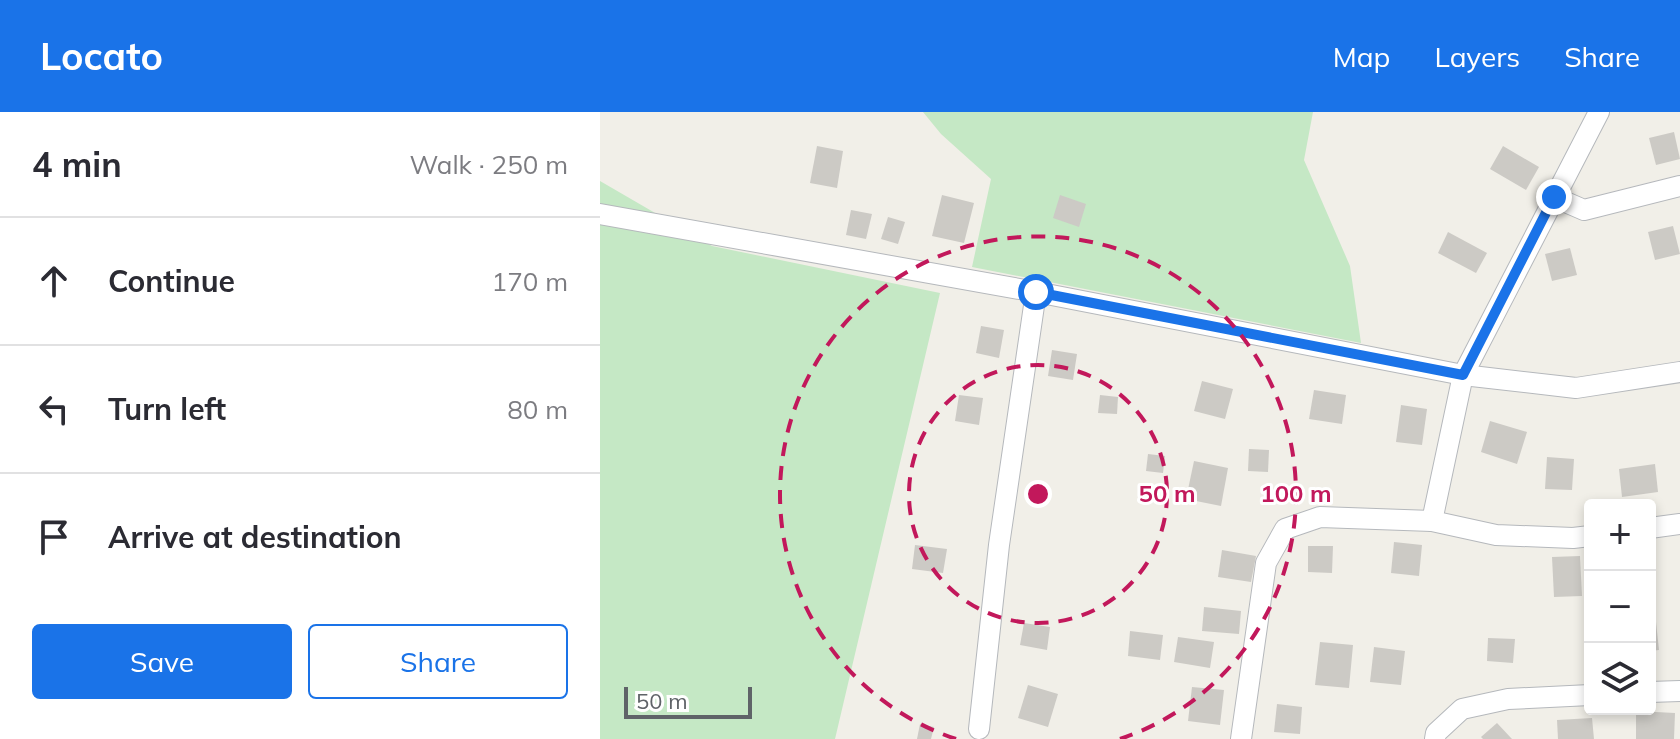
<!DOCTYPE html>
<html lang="en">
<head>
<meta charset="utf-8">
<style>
  :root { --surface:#fff; --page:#f2f2f3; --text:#2b2b33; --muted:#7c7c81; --line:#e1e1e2; --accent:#1a73e8 }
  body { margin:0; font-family:Mulish,sans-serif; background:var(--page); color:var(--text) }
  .controls { position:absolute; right:24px; bottom:24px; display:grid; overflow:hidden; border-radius:8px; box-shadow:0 4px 12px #0003 }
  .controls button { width:72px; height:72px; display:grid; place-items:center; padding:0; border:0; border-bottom:2px solid var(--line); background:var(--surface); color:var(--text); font:40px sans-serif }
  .scale { position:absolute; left:24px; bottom:20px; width:128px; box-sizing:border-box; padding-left:8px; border:4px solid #5f6368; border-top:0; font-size:22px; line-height:28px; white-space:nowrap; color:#5f6368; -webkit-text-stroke:6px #fff; paint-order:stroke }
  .stop { position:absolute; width:24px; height:24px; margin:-18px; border:6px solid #1a73e8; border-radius:50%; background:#fff }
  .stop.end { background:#1a73e8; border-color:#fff; box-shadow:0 2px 8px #0008 }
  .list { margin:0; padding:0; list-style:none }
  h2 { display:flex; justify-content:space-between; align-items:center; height:104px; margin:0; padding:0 32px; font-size:34px }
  h2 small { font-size:26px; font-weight:400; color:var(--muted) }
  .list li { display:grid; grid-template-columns:52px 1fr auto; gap:24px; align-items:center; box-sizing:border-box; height:128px; padding:0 32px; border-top:2px solid var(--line) }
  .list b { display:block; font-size:30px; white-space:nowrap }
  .list em { font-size:26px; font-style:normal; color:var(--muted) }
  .actions { display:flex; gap:16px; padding:24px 32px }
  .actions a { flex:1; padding:18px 0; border:2px solid var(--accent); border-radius:8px; text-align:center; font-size:28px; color:var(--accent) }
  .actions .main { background:var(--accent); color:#fff }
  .icon { flex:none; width:44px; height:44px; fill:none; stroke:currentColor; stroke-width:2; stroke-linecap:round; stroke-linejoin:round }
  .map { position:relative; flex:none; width:1080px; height:627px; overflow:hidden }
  header { display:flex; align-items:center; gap:48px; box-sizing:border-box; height:112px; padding:0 40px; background:var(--accent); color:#fff }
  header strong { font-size:38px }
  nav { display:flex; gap:44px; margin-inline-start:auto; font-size:28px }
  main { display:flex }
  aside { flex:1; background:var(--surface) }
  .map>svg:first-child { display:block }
</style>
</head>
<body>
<header>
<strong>Locato</strong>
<nav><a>Map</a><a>Layers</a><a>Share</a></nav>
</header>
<main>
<aside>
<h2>4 min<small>Walk · 250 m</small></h2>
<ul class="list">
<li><svg class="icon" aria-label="ahead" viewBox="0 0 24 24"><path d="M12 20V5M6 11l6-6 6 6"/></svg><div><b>Continue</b></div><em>170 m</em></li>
<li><svg class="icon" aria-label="left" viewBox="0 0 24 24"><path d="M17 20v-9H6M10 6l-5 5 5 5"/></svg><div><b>Turn left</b></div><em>80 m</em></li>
<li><svg class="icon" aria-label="arrive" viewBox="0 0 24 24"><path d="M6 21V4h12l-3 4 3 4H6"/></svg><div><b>Arrive at destination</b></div></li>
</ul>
<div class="actions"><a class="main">Save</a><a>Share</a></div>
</aside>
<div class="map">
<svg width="1080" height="627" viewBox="0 0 1080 627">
  <rect width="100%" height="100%" fill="#f1efe8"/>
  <g fill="#c5e8c5">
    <polygon points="323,0 713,0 704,48 750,154 761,231 372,155 391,67 341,22"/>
    <polygon points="0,69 112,134 340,181 235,627 0,627"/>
  </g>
  <g fill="#cccac5">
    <polygon points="1074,20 1080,47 1056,53 1049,26"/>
    <polygon points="217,34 243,39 237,76 210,71"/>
    <polygon points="903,34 939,55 926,78 890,57"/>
    <polygon points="342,83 374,91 364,131 332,124"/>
    <polygon points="460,83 486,92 479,115 453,106"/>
    <polygon points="251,98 272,102 266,127 246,123"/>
    <polygon points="288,105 305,110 298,132 281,127"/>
    <polygon points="1073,114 1080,142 1055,148 1048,120"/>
    <polygon points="848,120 887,141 876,161 838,141"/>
    <polygon points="970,136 977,163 952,169 945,142"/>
    <polygon points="381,214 404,218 399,246 376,241"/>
    <polygon points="452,238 477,242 473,268 448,264"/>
    <polygon points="602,269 633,277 625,307 594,299"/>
    <polygon points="714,278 746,283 742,312 709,307"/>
    <polygon points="359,283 383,286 379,313 355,309"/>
    <polygon points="500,283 518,285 517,302 498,301"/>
    <polygon points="801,293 827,297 822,333 796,330"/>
    <polygon points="890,309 927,320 917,352 881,340"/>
    <polygon points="649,337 669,338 668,360 648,359"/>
    <polygon points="548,342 565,344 563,361 546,359"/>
    <polygon points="947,345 974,347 972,378 945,377"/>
    <polygon points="594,349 628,356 621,394 586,387"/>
    <polygon points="1055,352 1058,380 1022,385 1019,357"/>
    <polygon points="794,430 822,433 819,464 791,461"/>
    <polygon points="315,433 347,437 343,461 312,457"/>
    <polygon points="708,434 733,434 732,461 708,460"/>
    <polygon points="622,438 656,444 651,470 618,465"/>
    <polygon points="980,444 982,484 954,485 952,445"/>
    <polygon points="1050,449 1053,449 1055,479 1050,479"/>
    <polygon points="604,495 641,499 639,522 602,519"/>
    <polygon points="1056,510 1059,538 1050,539 1050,511"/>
    <polygon points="424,511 450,515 447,538 420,533"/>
    <polygon points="530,519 563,523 560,548 528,544"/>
    <polygon points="578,525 614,530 610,556 574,550"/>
    <polygon points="888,526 915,527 913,551 887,549"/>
    <polygon points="720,530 753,533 749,576 715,573"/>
    <polygon points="774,535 805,539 801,573 770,570"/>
    <polygon points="428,573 458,582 448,615 418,606"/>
    <polygon points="592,575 624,578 620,613 588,609"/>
    <polygon points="677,592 702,595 700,622 674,620"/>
    <polygon points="1036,599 1075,601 1074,627 1036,627"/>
    <polygon points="992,606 994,627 958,627 957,608"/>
    <polygon points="897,611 912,627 883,627 881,625"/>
    <polygon points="320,612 334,615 331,627 317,627"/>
  </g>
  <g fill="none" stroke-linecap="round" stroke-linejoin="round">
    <defs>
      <g id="minor">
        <polyline points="954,85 984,98 1080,74"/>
        <polyline points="0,102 436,180 863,263 976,276 1080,260"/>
        <polyline points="832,409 863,263 999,0"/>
        <polyline points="1050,416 1080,412"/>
        <polyline points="1050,580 1080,579"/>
        <polyline points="379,617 399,433 436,180"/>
        <polyline points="641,627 666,451 685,417 720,405 832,409 896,423 973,426 990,424"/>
        <polyline points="835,627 836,621 862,597 908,587 990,583"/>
      </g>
    </defs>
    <use href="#minor" stroke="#b5b8bc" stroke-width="22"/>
    <use href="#minor" stroke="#fff" stroke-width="20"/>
  </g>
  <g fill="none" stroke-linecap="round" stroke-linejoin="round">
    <polyline stroke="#1a73e8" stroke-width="10" points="436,180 863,263 954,85"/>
  </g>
  <g fill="none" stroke="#c2185b" stroke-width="4" stroke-dasharray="14 10">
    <circle cx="438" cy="382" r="129"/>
    <path d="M356 627A258 258 0 1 1 520 627"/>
  </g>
  <circle cx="438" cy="382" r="12" fill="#c2185b" stroke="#fff" stroke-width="4"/>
  <g font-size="24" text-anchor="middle" font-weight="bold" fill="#c2185b" stroke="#fff" stroke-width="6" stroke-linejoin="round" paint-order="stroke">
    <text x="567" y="390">50 m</text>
    <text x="696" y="390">100 m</text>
  </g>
</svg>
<div class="controls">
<button>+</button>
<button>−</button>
<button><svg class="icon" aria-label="layers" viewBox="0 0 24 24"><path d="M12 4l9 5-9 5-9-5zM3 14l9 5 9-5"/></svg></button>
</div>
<div class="scale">50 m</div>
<div class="stop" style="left:436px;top:180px"></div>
<div class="stop end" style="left:954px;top:85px"></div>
</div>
</main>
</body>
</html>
